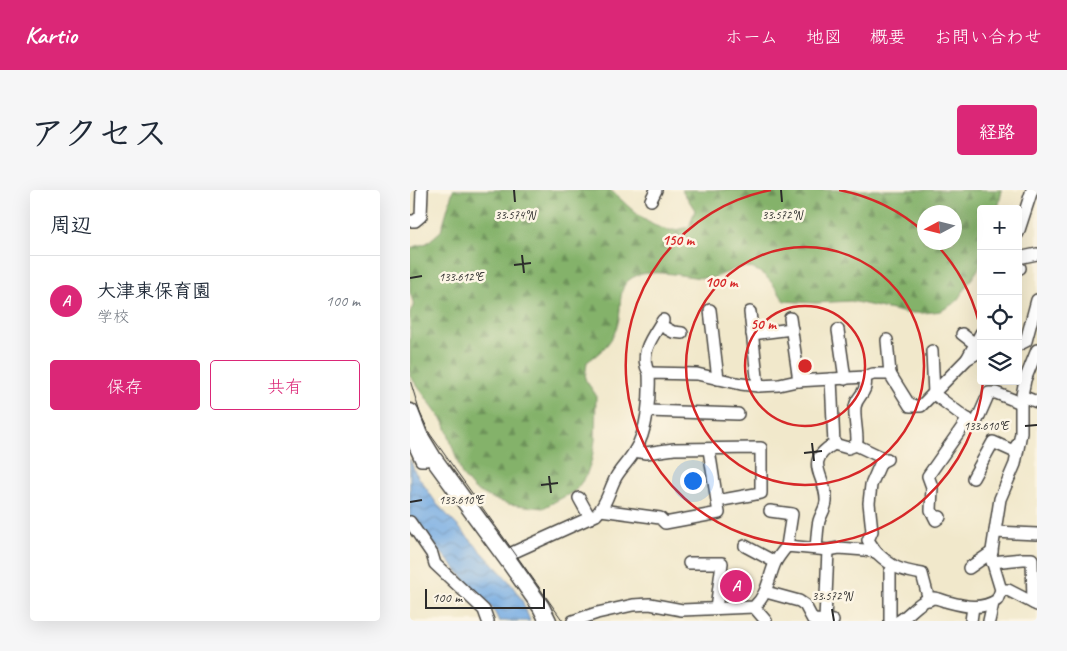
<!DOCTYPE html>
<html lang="ja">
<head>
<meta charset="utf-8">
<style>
  :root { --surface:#fff; --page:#f6f6f7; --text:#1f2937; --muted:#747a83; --line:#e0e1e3; --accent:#db2777 }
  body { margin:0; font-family:Caveat,"Klee One",sans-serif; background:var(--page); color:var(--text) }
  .controls { position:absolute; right:15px; top:15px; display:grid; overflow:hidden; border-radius:5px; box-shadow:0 5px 20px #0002 }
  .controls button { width:45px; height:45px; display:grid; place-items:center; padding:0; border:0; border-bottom:1px solid var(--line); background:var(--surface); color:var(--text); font:25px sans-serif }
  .compass { position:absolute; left:507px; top:15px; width:45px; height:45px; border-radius:50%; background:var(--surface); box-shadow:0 5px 20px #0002; rotate:263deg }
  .scale { position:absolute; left:15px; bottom:12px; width:120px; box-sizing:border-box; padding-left:5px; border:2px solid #2b2b2b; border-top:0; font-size:14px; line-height:18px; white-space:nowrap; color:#2b2b2b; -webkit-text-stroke:4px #fcf5e5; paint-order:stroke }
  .you { position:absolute; left:282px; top:290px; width:18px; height:18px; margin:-12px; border:4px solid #fff; border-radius:50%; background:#1a73e8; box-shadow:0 0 0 8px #1a73e833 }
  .badge { display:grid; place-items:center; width:32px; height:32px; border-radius:50%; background:var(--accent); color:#fff; font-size:16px; font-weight:700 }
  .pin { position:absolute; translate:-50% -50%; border:2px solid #fff; box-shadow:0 1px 5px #0006 }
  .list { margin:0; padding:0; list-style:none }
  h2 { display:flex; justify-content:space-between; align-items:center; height:65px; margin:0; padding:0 20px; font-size:21px }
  h2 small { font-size:16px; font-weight:400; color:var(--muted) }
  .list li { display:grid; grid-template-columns:32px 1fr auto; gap:15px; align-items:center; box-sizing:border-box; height:90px; padding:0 20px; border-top:1px solid var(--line) }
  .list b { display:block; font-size:19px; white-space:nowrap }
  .list p { margin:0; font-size:16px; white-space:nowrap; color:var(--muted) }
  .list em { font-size:16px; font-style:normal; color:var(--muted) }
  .actions { display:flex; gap:10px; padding:15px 20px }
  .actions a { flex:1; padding:11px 0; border:1px solid var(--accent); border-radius:5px; text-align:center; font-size:18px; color:var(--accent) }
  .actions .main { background:var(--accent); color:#fff }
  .icon { flex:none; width:28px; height:28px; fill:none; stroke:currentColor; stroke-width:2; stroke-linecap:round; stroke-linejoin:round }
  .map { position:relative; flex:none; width:627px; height:431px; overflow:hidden; border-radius:5px }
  header { display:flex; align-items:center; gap:30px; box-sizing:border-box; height:70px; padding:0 25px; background:var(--accent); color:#fff }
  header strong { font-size:24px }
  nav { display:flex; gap:28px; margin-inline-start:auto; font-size:18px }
  .intro { display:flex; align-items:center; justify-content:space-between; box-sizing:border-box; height:120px; padding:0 30px }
  h1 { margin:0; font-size:35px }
  .button { padding:12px 22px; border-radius:5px; background:var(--accent); color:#fff; font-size:18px; font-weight:700 }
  main { display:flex; gap:30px; padding:0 30px }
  aside { flex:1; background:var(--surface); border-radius:5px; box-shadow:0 5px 20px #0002 }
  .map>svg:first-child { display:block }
</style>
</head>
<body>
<header>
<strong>Kartio</strong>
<nav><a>ホーム</a><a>地図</a><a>概要</a><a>お問い合わせ</a></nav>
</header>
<div class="intro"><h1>アクセス</h1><a class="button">経路</a></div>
<main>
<aside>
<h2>周辺<small></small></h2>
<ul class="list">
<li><span class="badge">A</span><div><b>大津東保育園</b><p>学校</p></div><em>100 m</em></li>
</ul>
<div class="actions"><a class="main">保存</a><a>共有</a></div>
</aside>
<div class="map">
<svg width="627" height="431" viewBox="0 0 627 431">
  <defs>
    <pattern id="forest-firs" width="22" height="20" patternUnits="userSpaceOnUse" patternTransform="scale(1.25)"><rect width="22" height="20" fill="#84b26b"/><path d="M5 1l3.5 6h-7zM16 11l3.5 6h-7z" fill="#6c9158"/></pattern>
    <pattern id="water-waves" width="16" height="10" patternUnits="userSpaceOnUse" patternTransform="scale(1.25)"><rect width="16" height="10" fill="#75abe3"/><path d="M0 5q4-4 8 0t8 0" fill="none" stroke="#608bb8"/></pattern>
  </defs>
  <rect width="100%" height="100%" fill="#fcf5e5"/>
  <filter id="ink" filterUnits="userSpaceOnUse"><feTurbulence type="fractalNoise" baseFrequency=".02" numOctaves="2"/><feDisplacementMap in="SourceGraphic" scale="10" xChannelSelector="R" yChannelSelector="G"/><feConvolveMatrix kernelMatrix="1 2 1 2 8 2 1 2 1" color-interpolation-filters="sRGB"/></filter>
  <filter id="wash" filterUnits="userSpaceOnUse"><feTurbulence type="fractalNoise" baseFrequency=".0096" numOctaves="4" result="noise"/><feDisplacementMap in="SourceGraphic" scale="20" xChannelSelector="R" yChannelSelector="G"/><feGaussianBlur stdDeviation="1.12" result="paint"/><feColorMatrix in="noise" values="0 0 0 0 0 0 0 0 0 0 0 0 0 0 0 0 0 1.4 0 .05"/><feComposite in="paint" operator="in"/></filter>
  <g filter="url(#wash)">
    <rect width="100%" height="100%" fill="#f1e8cb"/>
    <path fill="url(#forest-firs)" stroke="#586e4b" fill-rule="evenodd" d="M 43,0 L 200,0 C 219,15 233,35 259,40 C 265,41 273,38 279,37 L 285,20 L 272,0 L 592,0 L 588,19 L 571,19 L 571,75 L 546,112 L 531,121 L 514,123 L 496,123 L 441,111 L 405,113 L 374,111 C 365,96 355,80 336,77 C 324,76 311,88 299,88 C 276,89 232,72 215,94 C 211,100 210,113 210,120 C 208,146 197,158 177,172 L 175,189 L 186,205 L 185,250 L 182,269 L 176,286 L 165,301 L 133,318 L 98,314 L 81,308 L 64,299 L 52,285 L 34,232 L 0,186 L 0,122 L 4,115 L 0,102 L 0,58 L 17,53 L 31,41 ZM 514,22 L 544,22 L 544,52 L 514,52 Z"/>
    <polygon fill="url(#water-waves)" stroke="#506b87" points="0,269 5,282 27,314 98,390 112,410 120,431 89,431 83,419 64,400 0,327"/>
  </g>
  <g filter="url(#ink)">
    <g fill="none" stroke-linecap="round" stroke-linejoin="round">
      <defs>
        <g id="minor">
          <polyline points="241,10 246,0"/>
          <polyline points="0,31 5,31 11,26 12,0"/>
          <polyline points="608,43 622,0"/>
          <polyline points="608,68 627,64"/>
          <polyline points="608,78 610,78"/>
          <polyline points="300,120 308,189"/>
          <polyline points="340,122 348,196"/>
          <polyline points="380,128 389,191"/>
          <polyline points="250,135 263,142 272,143"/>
          <polyline points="428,140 435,189"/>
          <polyline points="342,144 382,139"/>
          <polyline points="552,144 565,154"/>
          <polyline points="477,150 480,184"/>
          <polyline points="608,155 616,151 627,110"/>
          <polyline points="522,161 524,204 565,235 579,203 586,203 611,213"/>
          <polyline points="557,169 571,143"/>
          <path d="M 239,183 C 228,164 243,146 253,130"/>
          <polyline points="612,206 627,212"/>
          <polyline points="238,221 328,224"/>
          <polyline points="0,246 11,270 16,270 23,268"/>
          <path d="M 424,254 L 438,258 L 446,255 L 447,250 C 447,240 444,227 445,217 C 447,204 458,205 455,187"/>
          <polyline points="446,255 469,266 471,272"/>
          <polyline points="299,260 307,311"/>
          <polyline points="563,288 583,252 603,261 609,252"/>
          <polyline points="169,308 180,328"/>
          <polyline points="191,320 250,328 255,333 309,323 307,311 351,303 351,258 264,259 236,263 225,261"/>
          <polyline points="360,321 382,324 377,356"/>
          <polyline points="530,327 526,330 521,320 522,297 518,286 558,229"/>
          <polyline points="0,332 22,364 25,374 74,420 78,431"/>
          <polyline points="585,342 627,344"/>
          <polyline points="335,356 365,372"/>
          <path d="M 406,358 C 407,350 407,339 409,331 C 411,324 415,320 416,312 C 418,287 391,273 424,254 L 421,189"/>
          <path d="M 466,362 C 483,378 489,380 512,384 L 519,410"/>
          <path d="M 96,368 L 104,362 L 186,325 C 197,314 199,300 206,287 C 211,278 219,271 224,262 C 238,241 240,206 239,183 L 287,184 L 331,194 L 348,196 L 369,195 L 387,191 L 455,187 L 463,184 L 480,184 L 500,216 L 511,216 L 557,169 L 571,161"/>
          <polyline points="582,372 613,369 622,369 623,413"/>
          <polyline points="279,373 312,373 306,419"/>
          <polyline points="559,378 582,362"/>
          <polyline points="480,382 480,431"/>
          <polyline points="591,400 598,400 627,415"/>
          <polyline points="356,402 389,411 395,415 403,430 423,431"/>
          <polyline points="344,417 356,431"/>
          <polyline points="415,430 418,360"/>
          <path d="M 163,431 L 187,423 L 223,415 L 240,414 L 272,420 L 344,417 C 358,404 358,389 365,373 C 368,367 373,361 377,356 L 418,360 L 429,358 L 455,360 L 466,362 L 458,350 L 462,341 L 459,313 L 461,295 L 471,272 L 477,269"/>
          <path d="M 489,431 C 500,425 510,409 524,408 C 527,408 532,410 535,411 C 554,416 570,421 587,410 L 591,400 L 581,367 L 590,309 L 605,274 L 611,243 L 611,210 L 615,190 L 627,160"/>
          <polyline points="561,431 563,417"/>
          <polyline points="579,431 583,413"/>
        </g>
        <polyline id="highway" points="0,222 9,245 23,268 100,373 131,417 138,431"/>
      </defs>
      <use href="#minor" stroke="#494743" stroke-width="14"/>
      <use href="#highway" stroke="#494743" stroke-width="19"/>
      <use href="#minor" stroke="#fff" stroke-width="11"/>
      <use href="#highway" stroke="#fff" stroke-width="16"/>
      <polyline stroke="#2b2b2b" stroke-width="1" points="0,190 10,223 20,244 153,431"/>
    </g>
  </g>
  <path fill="none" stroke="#2b2b2b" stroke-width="2" d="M 104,0 L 105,12M 371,0 L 372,12M 112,65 L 114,83M 104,75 L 121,73M 0,88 L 12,86M 615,236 L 627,235M 402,253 L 404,271M 394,263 L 412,261M 139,286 L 141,303M 131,295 L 148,293M 0,312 L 12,310M 422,419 L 424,431"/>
  <g fill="none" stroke="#d62828" stroke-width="2.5">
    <circle cx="395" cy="176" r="60"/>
    <circle cx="395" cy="176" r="119"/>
    <path d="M573 192A179 179 0 1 1 361 0M429 0A179 179 0 0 1 514 42M525 53A179 179 0 0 1 571 142"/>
  </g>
  <g font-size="12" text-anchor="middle" fill="#2b2b2b" stroke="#fcf5e5" stroke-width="5" stroke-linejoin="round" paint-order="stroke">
    <text x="105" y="29">33.574°N</text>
    <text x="372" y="29">33.572°N</text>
    <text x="51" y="91">133.612°E</text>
    <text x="576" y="240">133.610°E</text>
    <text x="51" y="314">133.610°E</text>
    <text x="422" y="410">33.572°N</text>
  </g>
  <circle cx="395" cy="176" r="8" fill="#d62828" stroke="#fcf5e5" stroke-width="2.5"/>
  <g font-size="15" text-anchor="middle" font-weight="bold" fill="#d62828" stroke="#fcf5e5" stroke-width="5" stroke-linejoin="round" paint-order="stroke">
    <text x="268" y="55">150 m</text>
    <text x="311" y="97">100 m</text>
    <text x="353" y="139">50 m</text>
  </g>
</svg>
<div class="controls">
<button>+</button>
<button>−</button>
<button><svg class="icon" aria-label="locate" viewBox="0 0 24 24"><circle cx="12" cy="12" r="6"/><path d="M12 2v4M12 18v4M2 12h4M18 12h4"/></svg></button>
<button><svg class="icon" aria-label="layers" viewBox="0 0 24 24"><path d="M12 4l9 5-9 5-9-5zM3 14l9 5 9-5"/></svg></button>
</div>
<svg class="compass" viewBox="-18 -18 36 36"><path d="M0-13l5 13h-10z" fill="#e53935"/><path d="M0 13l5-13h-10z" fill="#747a83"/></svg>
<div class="scale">100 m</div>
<div class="you"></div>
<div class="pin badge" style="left:326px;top:396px">A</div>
</div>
</main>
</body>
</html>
